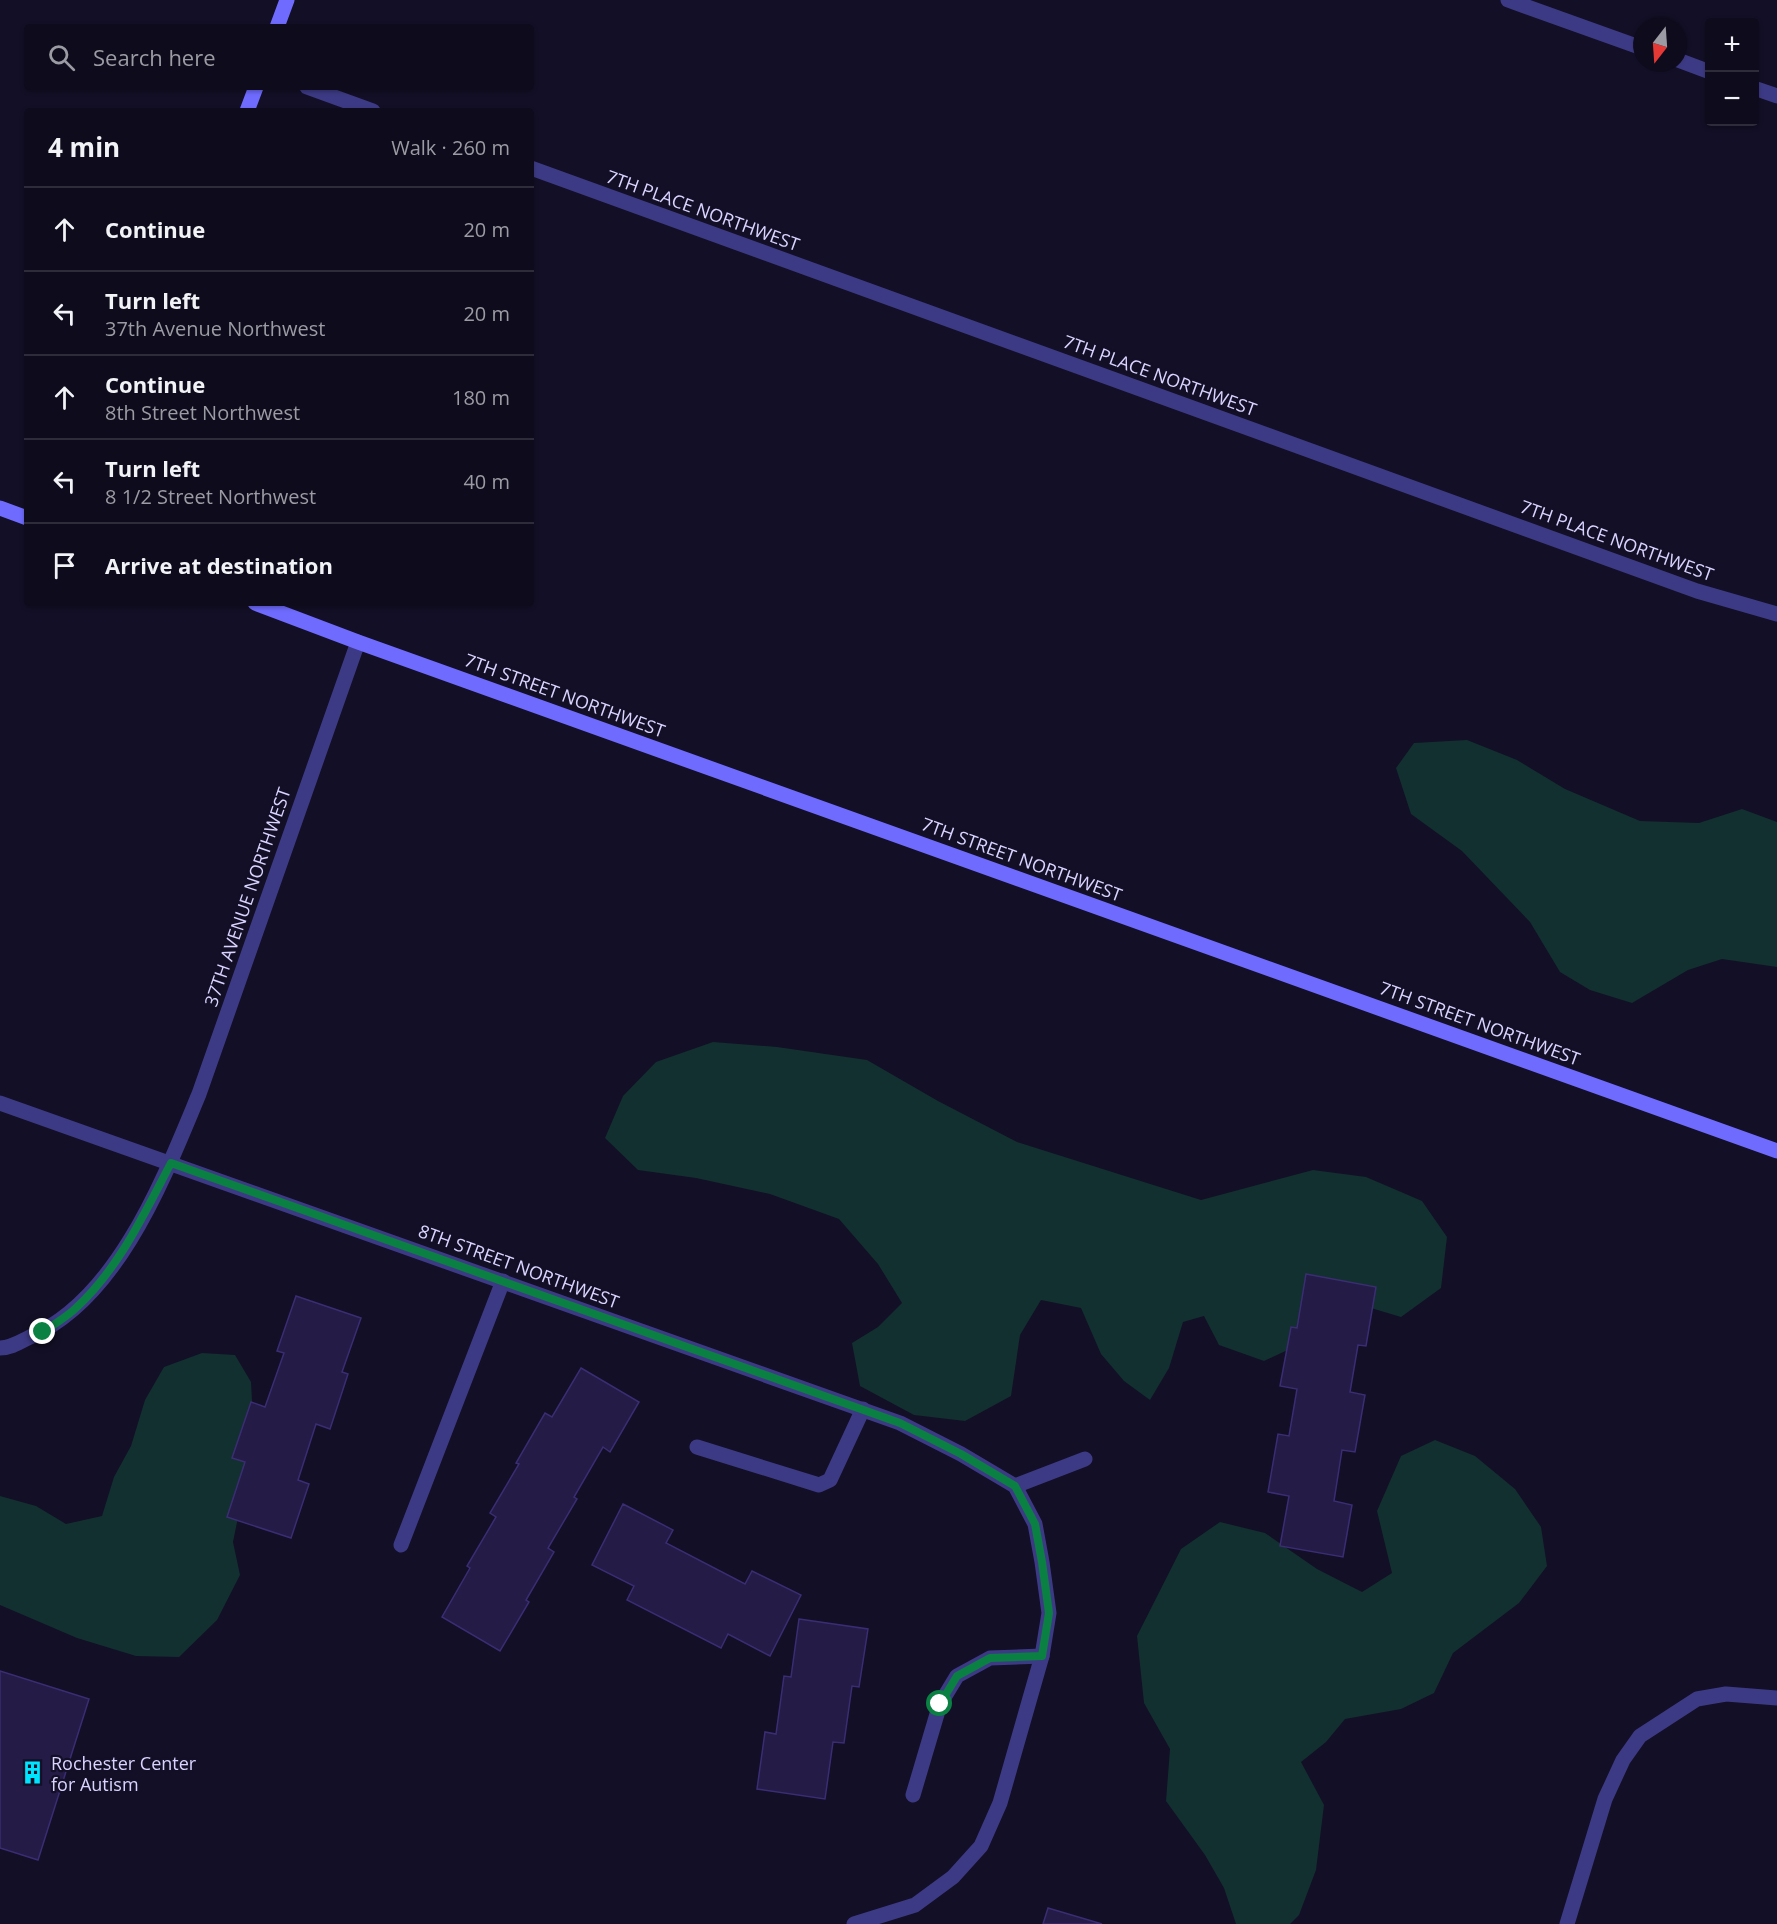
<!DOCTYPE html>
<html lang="en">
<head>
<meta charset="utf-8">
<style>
  :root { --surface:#0e0b1c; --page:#1c1929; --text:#f1f3f6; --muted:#9b9ba3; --line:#2e2b3b }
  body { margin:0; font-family:"Open Sans",sans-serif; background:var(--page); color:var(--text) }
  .controls { position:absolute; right:18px; top:18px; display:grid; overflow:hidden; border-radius:6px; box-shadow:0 2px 4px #0004 }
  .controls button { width:54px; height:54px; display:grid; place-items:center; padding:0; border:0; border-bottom:2px solid var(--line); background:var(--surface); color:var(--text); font:30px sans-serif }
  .compass { position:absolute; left:1633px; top:18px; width:54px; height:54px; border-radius:50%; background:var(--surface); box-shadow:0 2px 4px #0004; rotate:197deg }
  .stop { position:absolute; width:18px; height:18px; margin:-14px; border:4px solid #0b8043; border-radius:50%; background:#fff }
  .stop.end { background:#0b8043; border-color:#fff; box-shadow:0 2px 6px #0008 }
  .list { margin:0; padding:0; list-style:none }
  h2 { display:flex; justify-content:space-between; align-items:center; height:78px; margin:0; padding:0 24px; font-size:26px }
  h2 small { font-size:20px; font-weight:400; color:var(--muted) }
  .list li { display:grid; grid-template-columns:39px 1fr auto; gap:18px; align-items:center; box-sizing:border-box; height:84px; padding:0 24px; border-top:2px solid var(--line) }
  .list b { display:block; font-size:22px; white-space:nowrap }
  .list p { margin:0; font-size:20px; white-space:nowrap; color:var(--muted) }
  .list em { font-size:20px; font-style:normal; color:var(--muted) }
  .icon { flex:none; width:33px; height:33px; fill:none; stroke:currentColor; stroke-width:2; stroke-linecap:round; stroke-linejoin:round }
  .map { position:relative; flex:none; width:1777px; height:1924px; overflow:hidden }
  .search { position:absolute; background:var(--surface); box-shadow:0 2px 4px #0004; left:24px; top:24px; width:510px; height:66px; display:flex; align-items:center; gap:15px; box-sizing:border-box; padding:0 21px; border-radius:6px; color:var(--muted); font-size:22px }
  .panel { position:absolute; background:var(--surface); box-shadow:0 2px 4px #0004; left:24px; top:108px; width:510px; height:498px; border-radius:6px }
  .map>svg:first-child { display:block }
</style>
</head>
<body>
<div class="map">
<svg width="1777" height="1924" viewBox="0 0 1777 1924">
  <rect width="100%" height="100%" fill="#130f26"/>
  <g fill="#12302f">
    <polygon points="1467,740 1517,760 1565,789 1640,821 1699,823 1742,809 1777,822 1777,967 1722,959 1688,970 1632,1003 1590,990 1560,972 1530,922 1462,851 1411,814 1396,768 1414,743"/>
    <polygon points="713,1042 777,1047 867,1060 938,1101 1017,1142 1201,1200 1313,1170 1366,1177 1422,1201 1447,1237 1441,1288 1401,1317 1361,1305 1307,1341 1264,1361 1219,1345 1204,1316 1183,1322 1169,1368 1150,1400 1124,1381 1101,1354 1081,1308 1041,1300 1020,1335 1011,1396 965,1421 914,1415 860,1386 852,1343 878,1327 902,1303 878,1264 839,1219 770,1194 696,1178 638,1170 605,1138 623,1096 656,1062"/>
    <polygon points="202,1353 235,1355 251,1382 254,1438 233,1542 240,1575 217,1620 179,1657 136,1656 77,1638 0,1605 0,1496 36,1506 66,1524 102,1516 114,1477 131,1446 145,1400 164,1367"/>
    <polygon points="1435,1440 1475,1456 1515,1489 1541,1527 1547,1566 1519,1603 1453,1653 1434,1693 1401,1709 1345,1719 1326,1742 1301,1762 1324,1805 1316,1870 1299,1915 1290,1924 1236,1924 1224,1888 1205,1855 1166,1801 1170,1749 1144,1703 1137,1636 1181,1549 1220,1522 1265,1533 1317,1569 1362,1592 1392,1573 1377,1511 1401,1456"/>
  </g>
  <g fill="#241b47" stroke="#3b2d73" stroke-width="1.5">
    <polygon points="1306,1274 1376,1287 1366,1346 1358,1345 1350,1392 1365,1395 1355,1452 1342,1450 1334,1501 1352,1505 1343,1557 1280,1546 1289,1496 1268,1492 1278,1434 1289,1436 1297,1389 1280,1386 1291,1327 1297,1328"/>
    <polygon points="296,1296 361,1318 342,1372 348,1374 330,1429 316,1424 298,1480 309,1484 291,1538 227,1517 245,1462 232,1458 251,1402 265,1407 284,1353 277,1351"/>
    <polygon points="581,1368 639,1402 610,1452 603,1447 574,1497 577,1499 548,1548 554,1552 526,1600 529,1602 500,1651 442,1617 470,1568 467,1566 496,1517 490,1513 519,1464 516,1463 545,1413 552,1417"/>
    <polygon points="623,1504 673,1530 666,1543 745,1584 752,1571 801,1595 770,1656 728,1634 721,1648 627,1600 634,1586 592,1565"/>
    <polygon points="799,1619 868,1629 859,1687 852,1686 844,1743 833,1742 825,1799 757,1789 765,1732 776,1734 784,1676 791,1677"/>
    <polygon points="0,1671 89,1699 38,1860 0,1848"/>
    <polygon points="1048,1908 1102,1924 1043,1924"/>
  </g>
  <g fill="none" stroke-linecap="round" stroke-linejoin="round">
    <g stroke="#3d3a85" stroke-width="15">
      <polyline points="697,1447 819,1485 830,1480 863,1409"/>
      <polyline points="401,1545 503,1281"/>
      <polyline points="913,1795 940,1704 957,1676 990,1658 1042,1656"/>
    </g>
    <g stroke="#3d3a85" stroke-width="15">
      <polyline points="1508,0 1642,48"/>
      <polyline points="1678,60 1710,72"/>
      <polyline points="307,87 373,111"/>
      <polyline points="1754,88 1777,96"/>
      <polyline points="531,168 1697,591 1777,614"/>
      <polyline points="0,1103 900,1423 961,1454 1015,1486 1035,1524 1042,1562 1049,1613 1042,1656 1000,1803 981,1846 953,1877 915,1905 854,1924"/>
      <path d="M 0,1348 C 11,1348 20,1342 30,1337 C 118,1299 164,1178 199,1094 L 358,642"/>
      <polyline points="1015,1486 1085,1459"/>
      <polyline points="1567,1924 1605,1799 1623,1760 1640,1736 1697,1699 1726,1694 1777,1698"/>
    </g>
    <g stroke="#6f6bff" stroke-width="15">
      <polyline points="277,27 287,0"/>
      <polyline points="247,111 256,87"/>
      <polyline points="0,508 27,518"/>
      <polyline points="255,603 358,642 1777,1151"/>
    </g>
  </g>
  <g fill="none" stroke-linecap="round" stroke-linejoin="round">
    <path stroke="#0b8043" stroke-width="8" d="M 43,1332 C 54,1324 67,1317 77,1307 C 119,1268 144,1214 171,1163 L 900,1423 L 961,1454 L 1015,1486 L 1035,1524 L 1042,1562 L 1049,1613 L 1042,1656 L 990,1658 L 957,1676 L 940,1704"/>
  </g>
  <defs>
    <symbol id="building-bare" viewBox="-9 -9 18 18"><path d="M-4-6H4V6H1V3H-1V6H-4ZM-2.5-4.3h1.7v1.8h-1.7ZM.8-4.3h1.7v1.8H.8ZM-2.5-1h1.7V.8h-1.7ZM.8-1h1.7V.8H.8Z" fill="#00e5ff" stroke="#130f26" stroke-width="2.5" paint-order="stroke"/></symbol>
  </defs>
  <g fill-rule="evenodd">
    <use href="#building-bare" x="16" y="1756" width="33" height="33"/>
  </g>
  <g text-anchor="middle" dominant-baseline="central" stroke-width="4.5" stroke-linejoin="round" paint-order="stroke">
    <g font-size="18" fill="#d9d4ff" stroke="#130f26">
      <text transform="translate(703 210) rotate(20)">7TH PLACE NORTHWEST</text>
      <text transform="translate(1160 375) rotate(20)">7TH PLACE NORTHWEST</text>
      <text transform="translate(1617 540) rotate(20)">7TH PLACE NORTHWEST</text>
      <text transform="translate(565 695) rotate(20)">7TH STREET NORTHWEST</text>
      <text transform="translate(1022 859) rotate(20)">7TH STREET NORTHWEST</text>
      <text transform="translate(247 897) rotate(-71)">37TH AVENUE NORTHWEST</text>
      <text transform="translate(1480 1023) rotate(20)">7TH STREET NORTHWEST</text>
      <text transform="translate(519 1266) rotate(20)">8TH STREET NORTHWEST</text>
    </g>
    <g font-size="18" fill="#d9d4ff" stroke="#130f26" text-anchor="start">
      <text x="51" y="1763">Rochester Center<tspan x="51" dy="21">for Autism</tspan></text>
    </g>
  </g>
</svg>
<div class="controls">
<button>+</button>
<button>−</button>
</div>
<svg class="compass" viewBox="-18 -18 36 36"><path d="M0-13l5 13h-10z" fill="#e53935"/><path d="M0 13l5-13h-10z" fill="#9b9ba3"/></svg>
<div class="stop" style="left:940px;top:1704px"></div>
<div class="stop end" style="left:43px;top:1332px"></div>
<div class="search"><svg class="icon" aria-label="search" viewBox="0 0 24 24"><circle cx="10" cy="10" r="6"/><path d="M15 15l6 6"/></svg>Search here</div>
<section class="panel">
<h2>4 min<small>Walk · 260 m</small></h2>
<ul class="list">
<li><svg class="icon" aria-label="ahead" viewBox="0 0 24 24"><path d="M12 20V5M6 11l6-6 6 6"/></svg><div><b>Continue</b></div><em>20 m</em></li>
<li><svg class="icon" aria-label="left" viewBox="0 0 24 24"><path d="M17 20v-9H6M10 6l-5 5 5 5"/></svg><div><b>Turn left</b><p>37th Avenue Northwest</p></div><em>20 m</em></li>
<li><svg class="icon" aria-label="ahead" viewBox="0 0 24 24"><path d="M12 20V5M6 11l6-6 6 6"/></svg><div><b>Continue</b><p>8th Street Northwest</p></div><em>180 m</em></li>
<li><svg class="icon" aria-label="left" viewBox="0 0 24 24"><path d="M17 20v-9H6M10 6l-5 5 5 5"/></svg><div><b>Turn left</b><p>8 1/2 Street Northwest</p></div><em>40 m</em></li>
<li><svg class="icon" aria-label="arrive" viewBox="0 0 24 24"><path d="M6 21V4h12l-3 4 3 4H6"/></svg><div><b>Arrive at destination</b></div></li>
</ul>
</section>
</div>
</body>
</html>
